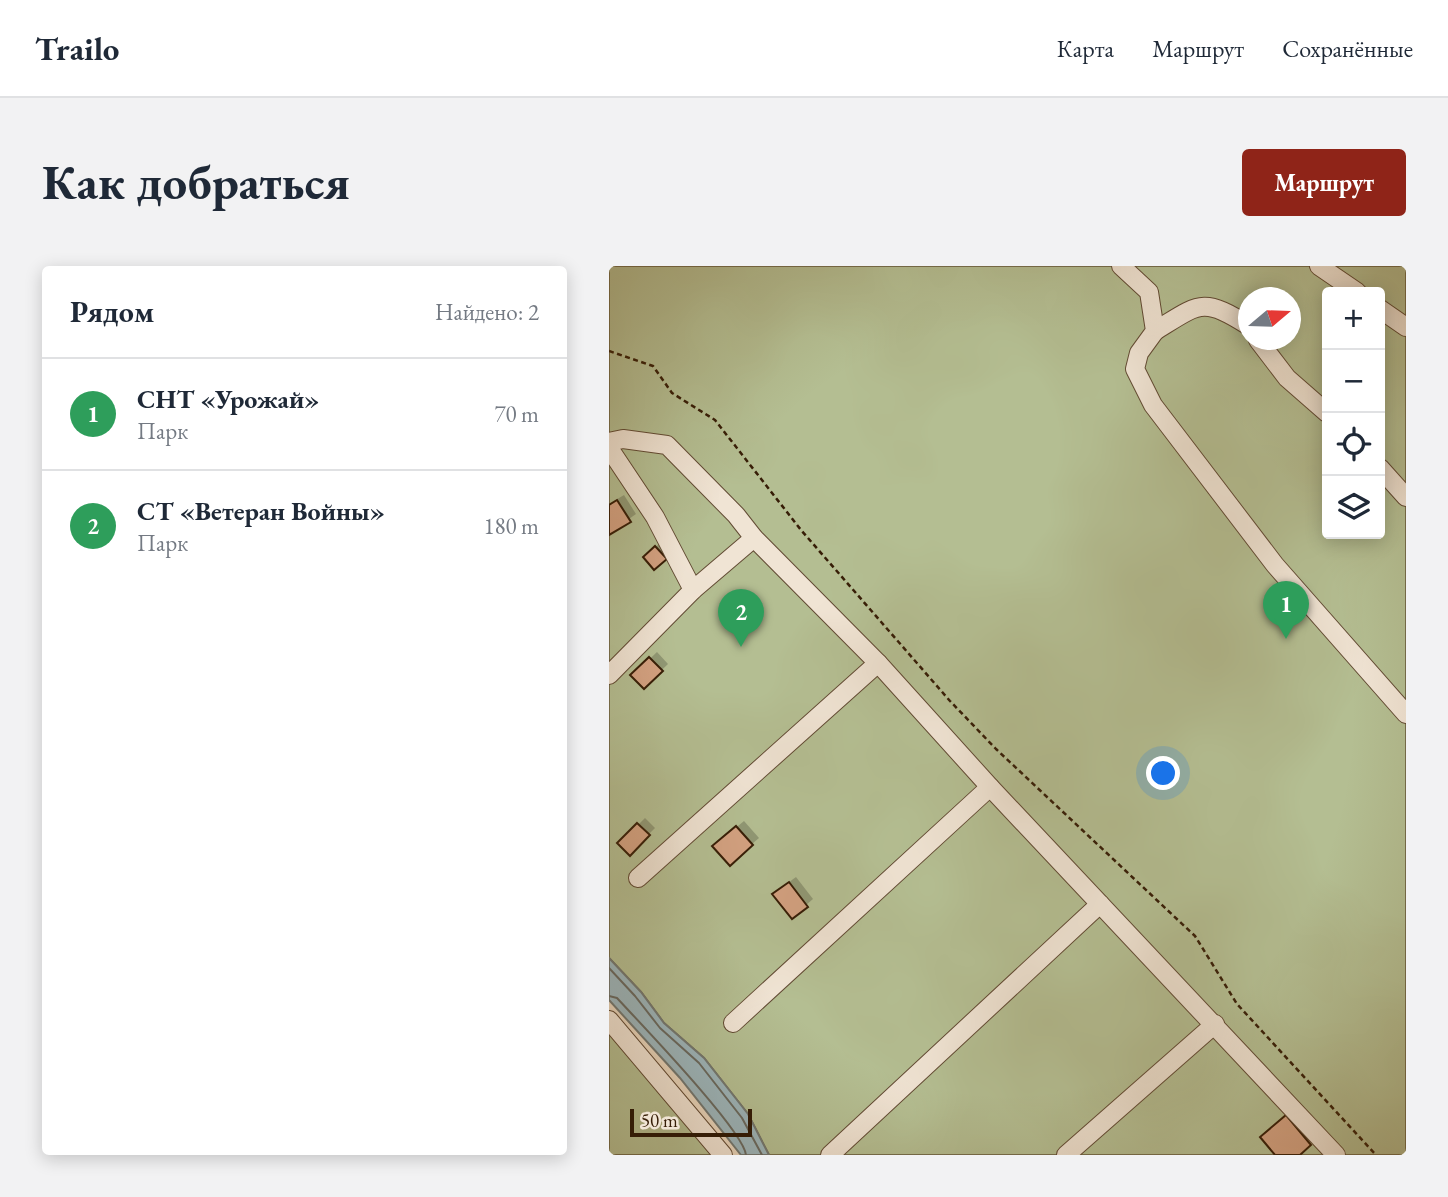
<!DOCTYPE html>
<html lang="ru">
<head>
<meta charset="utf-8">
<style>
  :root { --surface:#fff; --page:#f2f2f3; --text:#1f2937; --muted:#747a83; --line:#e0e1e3; --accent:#8f2418 }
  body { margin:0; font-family:"EB Garamond",serif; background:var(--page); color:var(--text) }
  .controls { position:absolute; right:21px; top:21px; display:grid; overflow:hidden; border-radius:7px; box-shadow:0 4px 18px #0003 }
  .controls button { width:63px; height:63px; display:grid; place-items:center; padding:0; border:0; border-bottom:2px solid var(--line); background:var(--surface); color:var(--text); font:35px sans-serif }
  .compass { position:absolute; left:629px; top:21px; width:63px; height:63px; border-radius:50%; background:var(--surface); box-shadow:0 4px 18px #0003; rotate:71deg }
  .scale { position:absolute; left:21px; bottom:18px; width:122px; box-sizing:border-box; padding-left:7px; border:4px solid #361d06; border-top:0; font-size:19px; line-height:24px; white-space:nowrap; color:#361d06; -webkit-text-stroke:5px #f0e4d4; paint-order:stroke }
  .you { position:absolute; left:555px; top:508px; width:24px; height:24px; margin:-18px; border:5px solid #fff; border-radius:50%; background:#1a73e8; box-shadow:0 0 0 10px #1a73e833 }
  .badge { display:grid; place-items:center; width:46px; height:46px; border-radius:50%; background:var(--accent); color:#fff; font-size:23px; font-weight:700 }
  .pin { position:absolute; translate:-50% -58px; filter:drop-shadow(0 2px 4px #0008) }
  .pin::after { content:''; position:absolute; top:37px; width:24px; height:21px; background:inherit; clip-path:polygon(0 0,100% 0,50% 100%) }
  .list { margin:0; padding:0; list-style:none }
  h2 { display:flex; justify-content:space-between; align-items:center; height:91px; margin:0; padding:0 28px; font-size:30px }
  h2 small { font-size:23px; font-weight:400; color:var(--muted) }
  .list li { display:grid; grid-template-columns:46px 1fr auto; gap:21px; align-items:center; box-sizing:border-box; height:112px; padding:0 28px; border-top:2px solid var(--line) }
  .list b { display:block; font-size:26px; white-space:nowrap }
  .list p { margin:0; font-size:23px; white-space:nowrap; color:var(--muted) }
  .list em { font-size:23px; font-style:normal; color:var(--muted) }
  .icon { flex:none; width:38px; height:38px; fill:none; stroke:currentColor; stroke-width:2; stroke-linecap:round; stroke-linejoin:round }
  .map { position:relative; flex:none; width:797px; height:889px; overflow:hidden; border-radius:7px }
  header { display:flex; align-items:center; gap:42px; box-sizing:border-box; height:98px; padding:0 35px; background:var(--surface); border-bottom:2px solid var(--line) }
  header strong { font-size:33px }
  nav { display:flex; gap:38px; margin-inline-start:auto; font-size:24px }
  .intro { display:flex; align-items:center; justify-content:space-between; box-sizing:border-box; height:168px; padding:0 42px }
  h1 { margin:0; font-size:49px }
  .button { padding:18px 32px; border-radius:7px; background:var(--accent); color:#fff; font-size:24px; font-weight:700 }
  main { display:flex; gap:42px; padding:0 42px }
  aside { flex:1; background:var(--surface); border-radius:7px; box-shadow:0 4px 18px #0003 }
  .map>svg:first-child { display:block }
</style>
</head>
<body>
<header>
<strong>Trailo</strong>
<nav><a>Карта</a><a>Маршрут</a><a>Сохранённые</a></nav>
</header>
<div class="intro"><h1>Как добраться</h1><a class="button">Маршрут</a></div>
<main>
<aside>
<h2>Рядом<small>Найдено: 2</small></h2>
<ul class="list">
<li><span class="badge" style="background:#2e9e5b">1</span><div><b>СНТ «Урожай»</b><p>Парк</p></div><em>70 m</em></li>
<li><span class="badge" style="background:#2e9e5b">2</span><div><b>СТ «Ветеран Войны»</b><p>Парк</p></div><em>180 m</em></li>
</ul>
</aside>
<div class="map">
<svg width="797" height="889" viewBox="0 0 797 889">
  <rect width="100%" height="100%" fill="#e8d6bd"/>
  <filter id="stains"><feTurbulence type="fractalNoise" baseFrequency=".00286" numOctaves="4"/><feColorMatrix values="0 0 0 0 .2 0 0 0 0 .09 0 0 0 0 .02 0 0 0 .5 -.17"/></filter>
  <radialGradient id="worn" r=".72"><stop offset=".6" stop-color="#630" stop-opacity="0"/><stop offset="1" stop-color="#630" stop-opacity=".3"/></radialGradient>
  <g fill="#b4be92" stroke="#756e4c" stroke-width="2" fill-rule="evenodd">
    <path d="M 0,0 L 797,0 L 797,889 L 160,889 L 139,848 L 95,792 L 55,757 L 32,726 L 0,692 ZM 718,26 L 771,26 L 771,268 L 718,268 ZM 640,32 L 682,32 L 682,74 L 640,74 Z"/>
    <polygon points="0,760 107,889 0,889"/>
  </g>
  <polygon fill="#9cb6bc" stroke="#737973" stroke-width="2" points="0,692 32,726 55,757 95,792 139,848 160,889 132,889 71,812 0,734"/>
  <g fill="#0003">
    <polygon points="15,229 27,248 0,267 0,238"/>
    <polygon points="50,278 59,289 45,301 36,291"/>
    <polygon points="48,386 59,398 35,421 24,409"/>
    <polygon points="36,552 46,562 21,587 11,577"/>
    <polygon points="135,555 150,572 143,578 112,574"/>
    <polygon points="187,611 204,633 183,651 172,622"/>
    <polygon points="688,841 711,868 688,889 669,889 664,862"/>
  </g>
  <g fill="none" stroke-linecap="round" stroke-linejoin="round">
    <g stroke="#696a61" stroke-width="2">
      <polyline points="0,702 26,730 51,762 90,797 133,852 153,889"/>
      <path d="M 0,730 L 8,732 C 30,756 135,865 137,889"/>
    </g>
  </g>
  <g fill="#d4a282" stroke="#361d06" stroke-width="2">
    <polygon points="8,234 22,256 0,269 0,239"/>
    <polygon points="46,280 58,293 45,304 34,291"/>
    <polygon points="40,391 54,405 35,423 21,409"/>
    <polygon points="28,557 41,569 21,590 8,577"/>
    <polygon points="127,560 144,579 121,600 103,580"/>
    <polygon points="180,616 199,641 183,653 163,628"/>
    <polygon points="677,849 702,879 691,889 666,889 651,871"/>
  </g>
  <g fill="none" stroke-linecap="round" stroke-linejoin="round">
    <defs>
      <g id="street">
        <polyline points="512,0 540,26 546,65 530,87 526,103 544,139 666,299 797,448"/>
        <polyline points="710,0 748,26"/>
        <polyline points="771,43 797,61"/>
        <path d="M 546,65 C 590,38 593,30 640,60"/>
        <polyline points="649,74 678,112 718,147"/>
        <polyline points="0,176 14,173 58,179 127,249 145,272 269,397 381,521 727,889"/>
        <polyline points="0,182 46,251 84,324"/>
        <polyline points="771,202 797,231"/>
        <polyline points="0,409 84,324 145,272"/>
        <polyline points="29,612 269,397"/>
        <polyline points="0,754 114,889"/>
        <polyline points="124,757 381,521"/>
        <polyline points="221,889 491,638"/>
        <polyline points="457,889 606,758"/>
      </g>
    </defs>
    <use href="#street" stroke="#624b34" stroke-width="20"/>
    <polyline stroke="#361d06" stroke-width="2.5" stroke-dasharray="5 3.5" stroke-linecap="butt" points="0,85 44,100 63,127 106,154 192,264 341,435 387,483 586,670 628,738 767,889"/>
    <use href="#street" stroke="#f0e4d4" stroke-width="18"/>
  </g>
  <rect width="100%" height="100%" filter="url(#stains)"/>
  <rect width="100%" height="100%" fill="url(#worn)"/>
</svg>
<div class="controls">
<button>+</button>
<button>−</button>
<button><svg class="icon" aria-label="locate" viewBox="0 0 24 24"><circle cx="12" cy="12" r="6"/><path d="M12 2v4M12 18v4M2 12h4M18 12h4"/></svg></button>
<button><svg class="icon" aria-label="layers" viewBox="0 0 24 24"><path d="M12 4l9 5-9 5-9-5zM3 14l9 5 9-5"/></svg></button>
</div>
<svg class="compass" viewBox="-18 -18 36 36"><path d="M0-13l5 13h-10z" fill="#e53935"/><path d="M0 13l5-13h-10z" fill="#747a83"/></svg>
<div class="scale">50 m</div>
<div class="you"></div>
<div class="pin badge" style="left:677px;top:373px;background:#2e9e5b">1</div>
<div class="pin badge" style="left:132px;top:381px;background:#2e9e5b">2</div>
</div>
</main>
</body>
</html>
